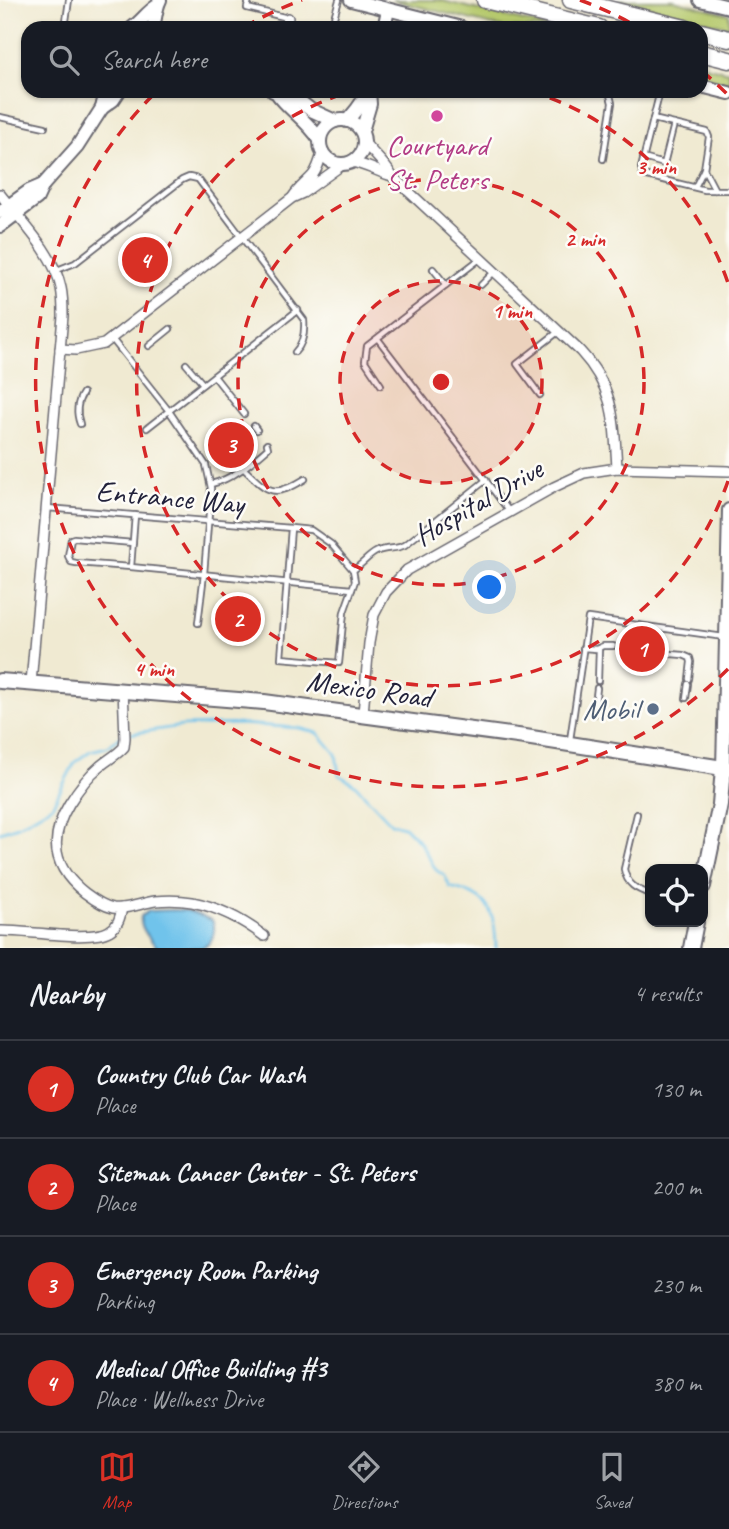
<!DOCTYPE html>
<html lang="en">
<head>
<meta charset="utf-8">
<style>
  :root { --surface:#171b24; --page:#20242c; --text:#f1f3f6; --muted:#9ea1a6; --line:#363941; --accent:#d93025 }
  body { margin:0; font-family:Caveat,sans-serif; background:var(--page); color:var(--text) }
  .controls { position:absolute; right:21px; bottom:21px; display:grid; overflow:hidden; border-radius:14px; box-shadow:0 2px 5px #0004 }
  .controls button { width:63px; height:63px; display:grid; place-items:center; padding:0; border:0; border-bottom:2px solid var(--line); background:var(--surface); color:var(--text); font:35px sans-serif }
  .you { position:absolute; left:490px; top:588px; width:24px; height:24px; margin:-18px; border:5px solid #fff; border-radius:50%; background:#1a73e8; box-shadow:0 0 0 10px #1a73e833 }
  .badge { display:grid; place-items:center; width:46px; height:46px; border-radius:50%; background:var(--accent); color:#fff; font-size:23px; font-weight:700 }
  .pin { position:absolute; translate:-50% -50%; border:4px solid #fff; box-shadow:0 2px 7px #0006 }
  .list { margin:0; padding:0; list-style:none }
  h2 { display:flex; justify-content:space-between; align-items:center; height:91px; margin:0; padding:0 28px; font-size:30px }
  h2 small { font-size:23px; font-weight:400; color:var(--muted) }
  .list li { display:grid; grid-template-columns:46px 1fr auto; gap:21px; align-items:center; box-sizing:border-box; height:98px; padding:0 28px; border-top:2px solid var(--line) }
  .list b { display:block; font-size:26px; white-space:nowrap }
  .list p { margin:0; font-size:23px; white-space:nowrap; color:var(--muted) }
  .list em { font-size:23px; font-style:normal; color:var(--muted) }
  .icon { flex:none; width:38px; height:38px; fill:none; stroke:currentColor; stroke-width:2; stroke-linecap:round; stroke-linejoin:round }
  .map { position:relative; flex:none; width:729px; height:948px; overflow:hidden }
  .search { position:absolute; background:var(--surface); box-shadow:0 2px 5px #0004; left:21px; right:21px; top:21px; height:77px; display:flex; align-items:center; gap:18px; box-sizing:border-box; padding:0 24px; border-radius:21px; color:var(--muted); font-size:26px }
  .sheet { height:483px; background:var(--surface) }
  nav { display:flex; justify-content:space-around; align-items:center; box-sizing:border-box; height:98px; border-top:2px solid var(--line); background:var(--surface); font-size:19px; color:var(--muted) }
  nav a { display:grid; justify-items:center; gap:4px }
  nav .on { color:var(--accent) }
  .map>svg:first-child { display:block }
</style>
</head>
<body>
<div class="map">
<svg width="729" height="948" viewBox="0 0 729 948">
  <rect width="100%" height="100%" fill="#fdfcf7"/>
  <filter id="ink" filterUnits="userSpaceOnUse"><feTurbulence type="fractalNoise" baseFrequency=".0143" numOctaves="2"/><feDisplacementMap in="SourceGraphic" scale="14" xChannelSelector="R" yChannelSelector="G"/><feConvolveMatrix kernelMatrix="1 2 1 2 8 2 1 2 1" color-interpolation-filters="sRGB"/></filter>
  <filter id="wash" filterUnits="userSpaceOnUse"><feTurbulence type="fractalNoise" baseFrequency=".00686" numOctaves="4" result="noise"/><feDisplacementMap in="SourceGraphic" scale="28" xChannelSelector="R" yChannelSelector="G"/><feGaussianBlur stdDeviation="1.57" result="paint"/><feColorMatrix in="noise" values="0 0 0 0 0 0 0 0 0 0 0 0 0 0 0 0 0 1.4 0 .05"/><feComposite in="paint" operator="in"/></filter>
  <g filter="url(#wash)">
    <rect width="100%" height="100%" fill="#f0ead2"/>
    <g fill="#b6c96d" stroke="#6c7654" stroke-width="2">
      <polygon points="392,0 439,0 552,28 504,28"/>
      <polygon points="619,0 673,0 729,14 729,27"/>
      <polygon points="701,65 729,72 729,83 701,76"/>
    </g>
    <path fill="#6fc3eb" stroke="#487293" stroke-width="2" d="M 175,910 L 188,911 L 212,920 C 217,930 213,945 200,948 C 190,948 169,948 158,948 C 150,940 139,927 141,916 L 149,911 Z"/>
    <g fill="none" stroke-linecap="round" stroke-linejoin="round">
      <g stroke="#6fc3eb" stroke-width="2.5">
        <path d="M 129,734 L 182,726 L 240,724 L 299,728 L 318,733 L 336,754 L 339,775 L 354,784 L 391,823 L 406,828 L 420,842 L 436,870 L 445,876 L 450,887 C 489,896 495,910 496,948"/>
        <polyline points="0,832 18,826 52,806 75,762 90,751 107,747 122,736"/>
      </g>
    </g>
  </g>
  <g filter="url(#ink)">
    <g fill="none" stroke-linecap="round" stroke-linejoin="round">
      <defs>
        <g id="lane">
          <polyline points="249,0 247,8 288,18"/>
          <polyline points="65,28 69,0"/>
          <polyline points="311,28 319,28"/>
          <polyline points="331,28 339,0"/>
          <polyline points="444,91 445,92"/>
          <polyline points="660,91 641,168 643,175 705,190 729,190"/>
          <polyline points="462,93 467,91"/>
          <polyline points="0,117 45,127"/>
          <polyline points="653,119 707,132 709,137 704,169 715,190"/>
          <polyline points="643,158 664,164 674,124"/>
          <polyline points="603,159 612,103 609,91"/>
          <polyline points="695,187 704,169"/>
          <polyline points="433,269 446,285"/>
          <path d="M 57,270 L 75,263 L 182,180 L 189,177 L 198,179 L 304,320 C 305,332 304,343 295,352"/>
          <polyline points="481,285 495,271"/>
          <polyline points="112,339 169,411 206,465 211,488 204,574 198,623"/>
          <polyline points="378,339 509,511"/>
          <polyline points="149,346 170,329"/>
          <polyline points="186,364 203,384"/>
          <polyline points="214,376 244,414"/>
          <polyline points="381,385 365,361 367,346 481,258"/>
          <polyline points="540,395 517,364 558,332"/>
          <path d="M 80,424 C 76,413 77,402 83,393"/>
          <polyline points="254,426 257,430"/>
          <polyline points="147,428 298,310"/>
          <path d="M 243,468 C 268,492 273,499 305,479"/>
          <path d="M 211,484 C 233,479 251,463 268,448 L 267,444"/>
          <polyline points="47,508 291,528 311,530 331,544 353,570 355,581 344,612 339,663 281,658 291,528"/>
          <polyline points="135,515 131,567 352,589"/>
          <polyline points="131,567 76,563 71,562 68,556 71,539 74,538 133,543"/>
          <path d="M 353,570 C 363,564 368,556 376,552 C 385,547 396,550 405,545 L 486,480"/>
          <polyline points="583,648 596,649 603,646 613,646"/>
          <polyline points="671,654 683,655 690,658 691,662 689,679"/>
          <polyline points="598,681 599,648"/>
          <polyline points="686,698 688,684"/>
          <polyline points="594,714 597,688"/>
          <polyline points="570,740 588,618 724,637"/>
          <path d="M 637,814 L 624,869 C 627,885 636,889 650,894"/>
        </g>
        <g id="street">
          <polyline points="286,28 288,18"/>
          <path d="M 364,142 C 373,154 385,163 392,176 L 580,351 C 615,389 614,420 617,468"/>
          <path d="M 352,162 C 367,165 378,172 392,176"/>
          <path d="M 0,194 C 21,221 54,253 61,288 C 63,297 63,307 63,316 L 31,683"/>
          <path d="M 293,197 C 298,188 306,183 313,175 C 318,168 320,161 322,153"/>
          <polyline points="60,349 76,350 104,344 292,198 303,193 342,165"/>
          <path d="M 123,689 L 125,738 L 124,747 C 117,755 107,760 99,767 C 87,777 77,791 69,804 C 48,839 53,868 85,893 C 93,899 103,906 113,908 C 128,910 141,903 155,901 C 167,900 180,900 192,902 C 218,907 243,920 264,936"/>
          <polyline points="363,714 369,643 374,615 386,592 407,570 554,487 584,473 617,468 729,471"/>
          <path d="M 0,931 C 24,930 91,942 109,931 C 118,926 120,918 122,908"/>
        </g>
        <g id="secondary">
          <polyline points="351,0 462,28"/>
          <polyline points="700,0 729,7"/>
          <path d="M 132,28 C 142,21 147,12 157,6"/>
          <path d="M 153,28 C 155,20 156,7 160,0"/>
          <polyline points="384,28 388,10"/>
          <polyline points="701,86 729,93"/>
          <polyline points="273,91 289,93 311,110 335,121"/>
          <path d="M 276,92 C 289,110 307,120 320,140"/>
          <polyline points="102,108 113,100 119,91"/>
          <circle cx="342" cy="142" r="22"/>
          <polyline points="347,121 357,109 369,92"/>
          <polyline points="362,131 370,104 369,91"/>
          <polyline points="0,212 29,191 43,185"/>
          <polyline points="0,226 37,198 43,185 77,147 102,108 106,91"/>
          <polyline points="723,768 729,510"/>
        </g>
        <g id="primary">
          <polyline points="0,681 264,702 525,737 729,769"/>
          <polyline points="703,886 720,804 723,768"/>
          <polyline points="691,948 696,922"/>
        </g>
        <g id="highway">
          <polyline points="485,0 599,28"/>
          <polyline points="571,0 685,28"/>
          <polyline points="701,32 729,39"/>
          <polyline points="701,53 729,60"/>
        </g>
      </defs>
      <use href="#lane" stroke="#6a6870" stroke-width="8"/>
      <use href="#street" stroke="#6a6870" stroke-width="12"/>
      <use href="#secondary" stroke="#6a6870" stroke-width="16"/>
      <use href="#primary" stroke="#6a6870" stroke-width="18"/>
      <use href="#highway" stroke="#6a6870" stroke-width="19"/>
      <use href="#lane" stroke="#fff" stroke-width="4.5"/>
      <use href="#street" stroke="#fff" stroke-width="9"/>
      <use href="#secondary" stroke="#fff" stroke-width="12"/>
      <use href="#primary" stroke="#fff" stroke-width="14"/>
      <use href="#highway" stroke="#fff" stroke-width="16"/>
    </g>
  </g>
  <circle cx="441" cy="382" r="101" fill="#d62828" fill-opacity=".12"/>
  <g fill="none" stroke="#d62828" stroke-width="3.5" stroke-dasharray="12 9">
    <circle cx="441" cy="382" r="101"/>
    <circle cx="441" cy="382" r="203"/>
    <path d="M728 481A304 304 0 1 1 352 91M530 91A304 304 0 0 1 728 283"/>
    <path d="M728 669A406 406 0 1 1 156 92M244 27A406 406 0 0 1 302 0M580 0A406 406 0 0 1 638 27M702 71A406 406 0 0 1 728 95"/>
  </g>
  <circle fill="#d1479c" stroke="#fdfcf7" stroke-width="2.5" cx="437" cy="116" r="7"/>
  <circle fill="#5c6f8a" stroke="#fdfcf7" stroke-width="2.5" cx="653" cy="709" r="7"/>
  <g text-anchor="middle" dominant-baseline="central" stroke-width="5" stroke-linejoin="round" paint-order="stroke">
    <g font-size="30" fill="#b23c85" stroke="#fdfcf7">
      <text x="437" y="145">Courtyard<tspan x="437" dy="34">St. Peters</tspan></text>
    </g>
    <g font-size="30" fill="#22223b" stroke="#fdfcf7">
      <text transform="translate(170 497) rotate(5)">Entrance Way</text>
      <text transform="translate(478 502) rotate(-30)">Hospital Drive</text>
      <text transform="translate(369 689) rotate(8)">Mexico Road</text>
    </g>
    <g font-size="30" fill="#4e5e75" stroke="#fdfcf7" text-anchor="end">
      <text x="639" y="709">Mobil</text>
    </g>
  </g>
  <circle cx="441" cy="382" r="10" fill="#d62828" stroke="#fdfcf7" stroke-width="3.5"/>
  <g font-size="21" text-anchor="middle" font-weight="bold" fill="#d62828" stroke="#fdfcf7" stroke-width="5" stroke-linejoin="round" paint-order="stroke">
    <text x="656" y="174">3 min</text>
    <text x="585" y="246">2 min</text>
    <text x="512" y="318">1 min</text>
    <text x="154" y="676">4 min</text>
  </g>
</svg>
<div class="controls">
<button><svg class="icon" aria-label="locate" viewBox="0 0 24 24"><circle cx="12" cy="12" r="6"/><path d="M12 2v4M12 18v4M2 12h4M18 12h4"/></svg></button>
</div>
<div class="you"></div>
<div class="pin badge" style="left:642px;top:649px">1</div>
<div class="pin badge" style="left:238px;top:619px">2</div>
<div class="pin badge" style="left:231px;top:445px">3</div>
<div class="pin badge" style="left:145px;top:260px">4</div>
<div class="search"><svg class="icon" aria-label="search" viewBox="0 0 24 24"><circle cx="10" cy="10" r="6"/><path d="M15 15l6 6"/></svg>Search here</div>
</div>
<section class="sheet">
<h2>Nearby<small>4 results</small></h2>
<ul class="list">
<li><span class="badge">1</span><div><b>Country Club Car Wash</b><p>Place</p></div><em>130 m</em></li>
<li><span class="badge">2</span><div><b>Siteman Cancer Center - St. Peters</b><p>Place</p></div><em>200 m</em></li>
<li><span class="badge">3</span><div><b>Emergency Room Parking</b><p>Parking</p></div><em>230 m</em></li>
<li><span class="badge">4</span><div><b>Medical Office Building #3</b><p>Place · Wellness Drive</p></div><em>380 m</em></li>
</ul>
</section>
<nav>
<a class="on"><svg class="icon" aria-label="map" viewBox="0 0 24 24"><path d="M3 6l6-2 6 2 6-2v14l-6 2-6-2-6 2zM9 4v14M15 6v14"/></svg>Map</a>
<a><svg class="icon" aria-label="directions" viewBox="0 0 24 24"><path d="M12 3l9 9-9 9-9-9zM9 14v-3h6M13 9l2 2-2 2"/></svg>Directions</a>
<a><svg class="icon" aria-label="saved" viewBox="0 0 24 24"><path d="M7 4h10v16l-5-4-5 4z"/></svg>Saved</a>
</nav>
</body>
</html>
